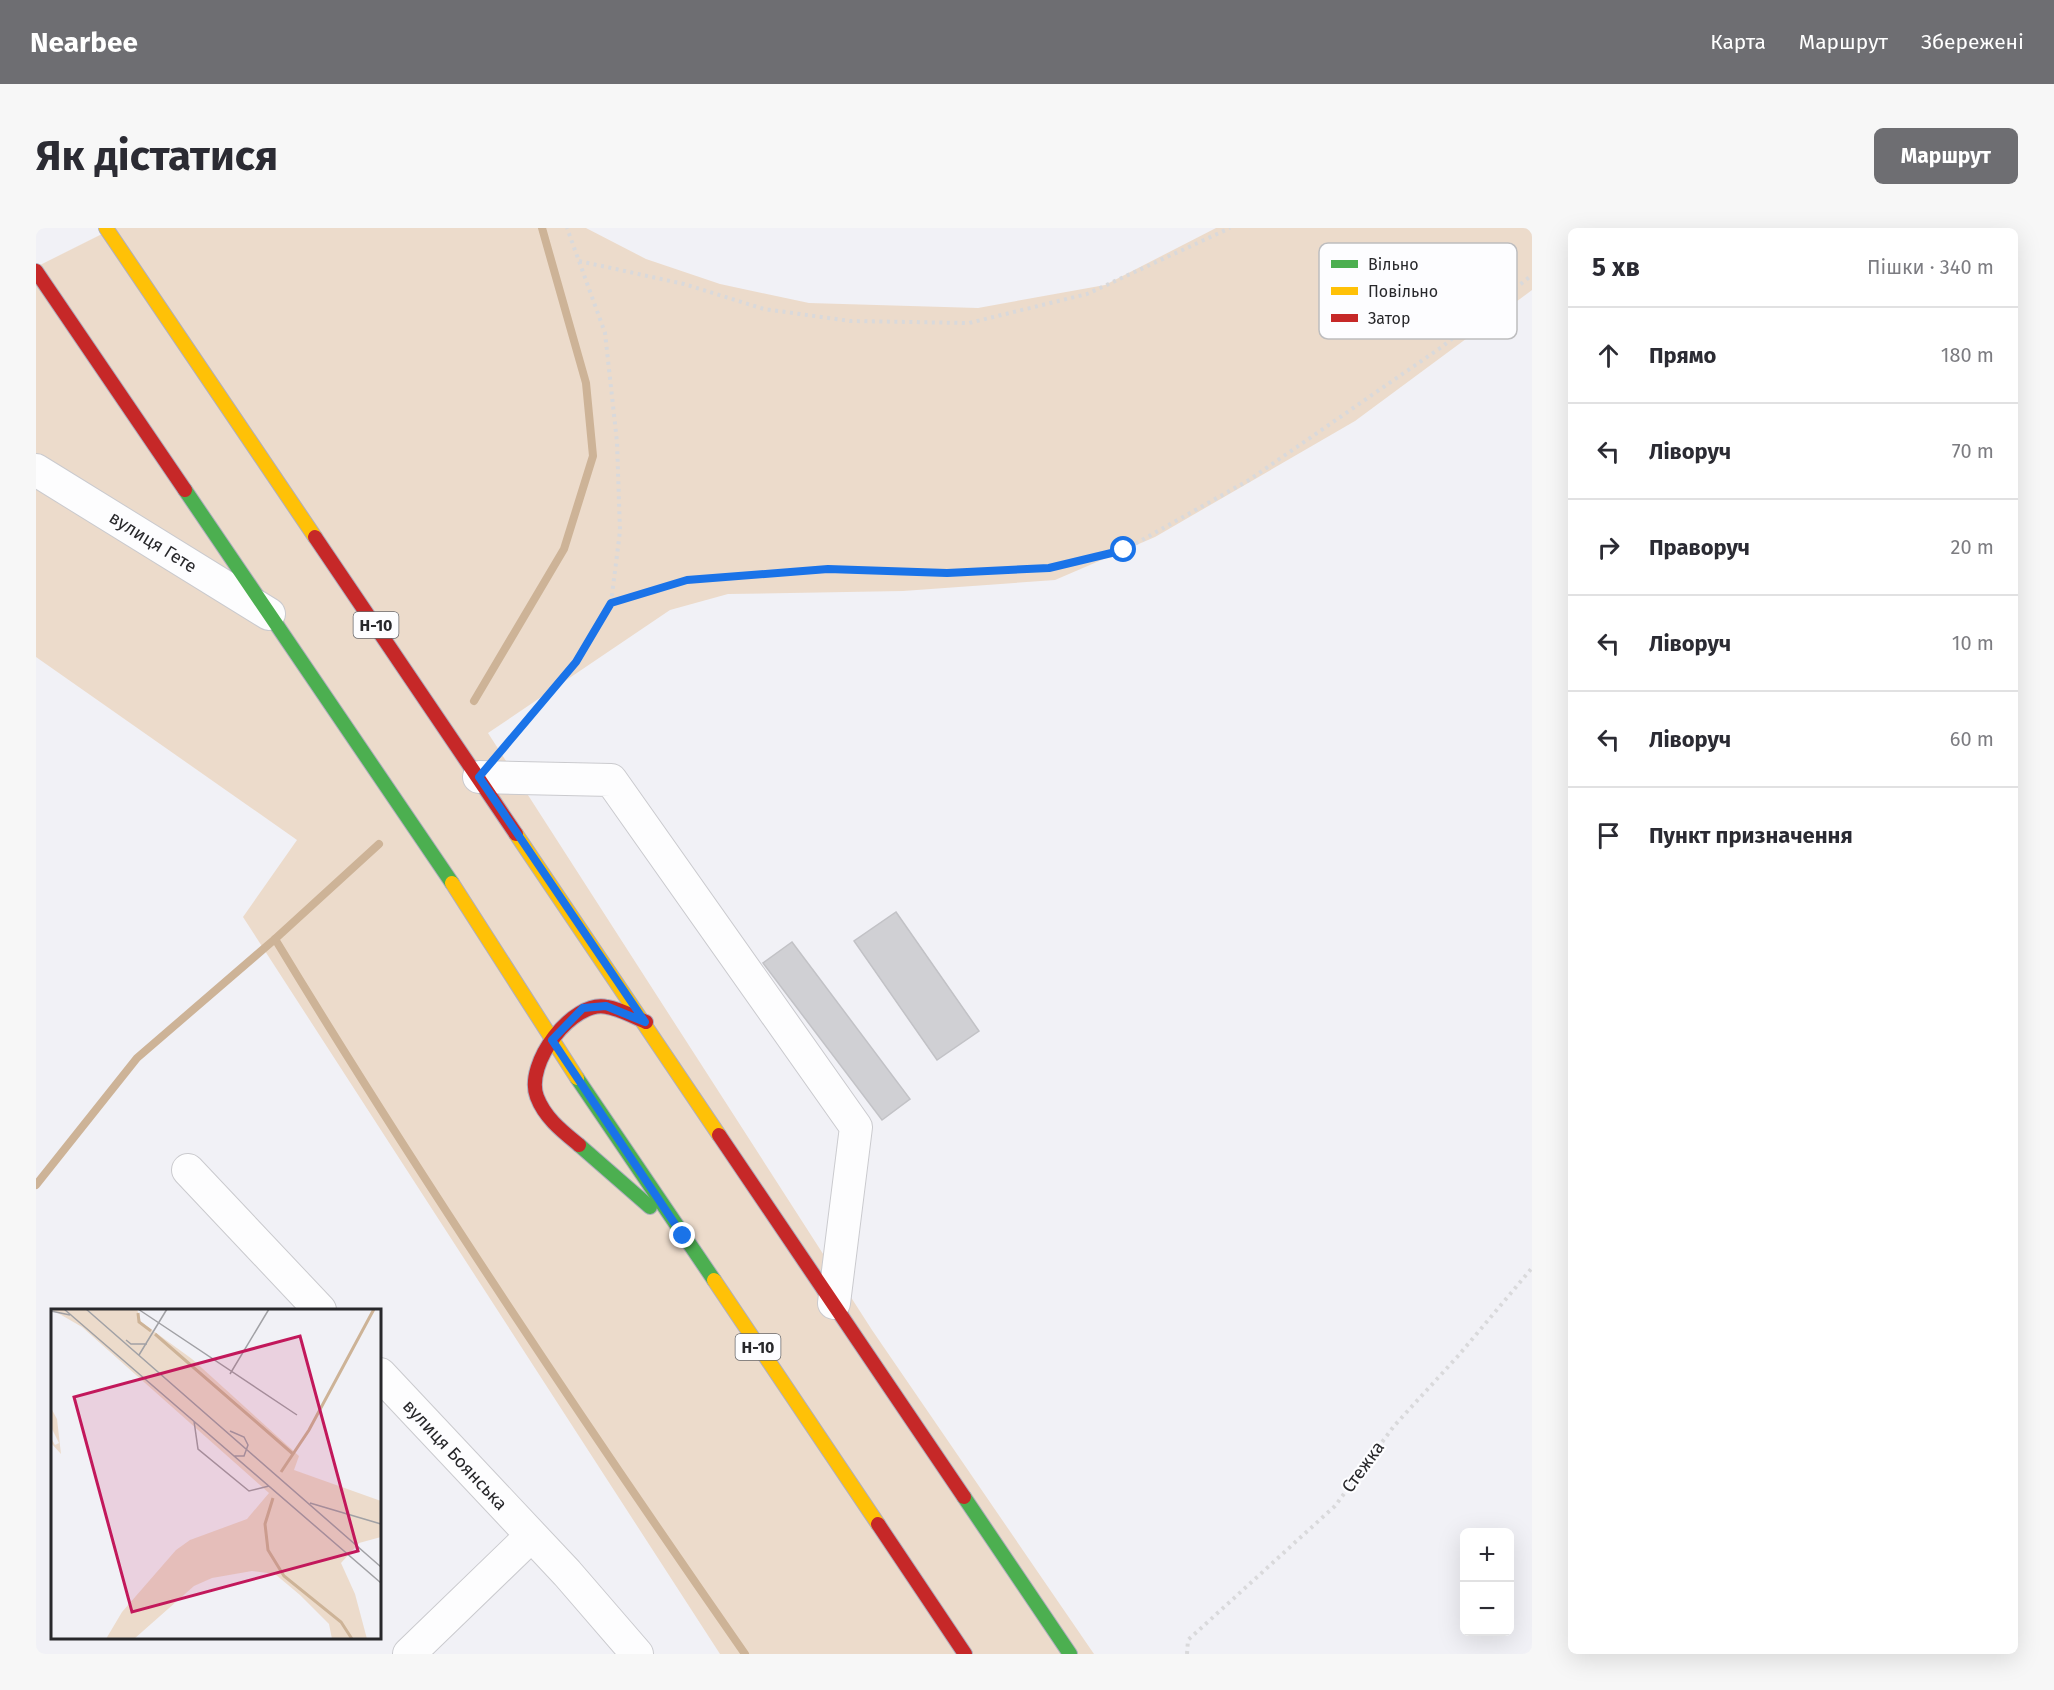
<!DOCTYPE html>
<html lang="uk">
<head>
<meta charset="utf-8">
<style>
  :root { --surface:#fff; --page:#f7f7f7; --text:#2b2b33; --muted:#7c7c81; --line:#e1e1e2; --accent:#6e6e72 }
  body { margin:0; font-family:"Fira Sans",sans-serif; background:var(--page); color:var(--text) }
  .controls { position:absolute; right:18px; bottom:18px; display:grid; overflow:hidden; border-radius:9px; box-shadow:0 6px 24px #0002 }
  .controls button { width:54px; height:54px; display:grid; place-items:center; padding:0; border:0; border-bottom:2px solid var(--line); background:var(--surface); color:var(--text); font:30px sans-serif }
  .stop { position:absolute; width:18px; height:18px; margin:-14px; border:4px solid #1a73e8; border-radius:50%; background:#fff }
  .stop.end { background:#1a73e8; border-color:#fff; box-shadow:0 2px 6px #0008 }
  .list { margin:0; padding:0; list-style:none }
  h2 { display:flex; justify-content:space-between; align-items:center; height:78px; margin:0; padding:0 24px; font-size:26px }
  h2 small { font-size:20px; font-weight:400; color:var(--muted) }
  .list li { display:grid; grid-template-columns:39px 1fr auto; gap:18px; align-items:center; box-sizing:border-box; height:96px; padding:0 24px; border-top:2px solid var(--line) }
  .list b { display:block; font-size:22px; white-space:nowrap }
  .list em { font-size:20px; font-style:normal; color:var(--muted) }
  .icon { flex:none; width:33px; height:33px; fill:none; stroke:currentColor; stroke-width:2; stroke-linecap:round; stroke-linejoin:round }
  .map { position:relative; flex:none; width:1496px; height:1426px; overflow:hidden; border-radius:9px }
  header { display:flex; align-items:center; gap:36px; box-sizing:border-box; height:84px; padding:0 30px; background:var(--accent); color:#fff }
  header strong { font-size:28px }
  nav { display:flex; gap:33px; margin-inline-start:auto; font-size:21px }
  .intro { display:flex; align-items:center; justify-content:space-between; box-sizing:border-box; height:144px; padding:0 36px }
  h1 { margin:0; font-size:42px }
  .button { padding:15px 27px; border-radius:9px; background:var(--accent); color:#fff; font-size:21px; font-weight:700 }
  main { display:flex; gap:36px; padding:0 36px }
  aside { flex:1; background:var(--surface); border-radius:9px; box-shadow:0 6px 24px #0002 }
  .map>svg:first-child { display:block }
</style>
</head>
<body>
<header>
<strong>Nearbee</strong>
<nav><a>Карта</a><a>Маршрут</a><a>Збережені</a></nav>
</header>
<div class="intro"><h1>Як дістатися</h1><a class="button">Маршрут</a></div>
<main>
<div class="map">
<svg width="1496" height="1426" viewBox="0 0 1496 1426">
  <rect width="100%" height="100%" fill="#f1f1f6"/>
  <polygon fill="#ecdbcb" points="78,0 550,0 610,31 684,56 773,75 942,80 1069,57 1180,0 1496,0 1496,62 1319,193 1119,309 1019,352 867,363 692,366 634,382 452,505 836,1102 1058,1426 684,1426 207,689 261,612 0,429 0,39"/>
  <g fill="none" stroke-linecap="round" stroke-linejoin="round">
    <g stroke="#cdb397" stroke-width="8">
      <polyline points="438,473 528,321 557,228 550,155 506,0"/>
      <path d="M 239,711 C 387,955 546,1192 709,1426"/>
      <polyline points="0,957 101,830 239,711 343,616"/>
    </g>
  </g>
  <g fill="#d0d0d4" stroke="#c2c2c6" stroke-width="1.5">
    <polygon points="860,684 943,803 901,832 818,713"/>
    <polygon points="756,714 874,871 846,892 727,735"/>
  </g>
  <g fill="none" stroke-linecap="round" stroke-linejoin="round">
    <defs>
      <g id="street">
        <polyline points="0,242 233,386"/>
        <polyline points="443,549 575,552 820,899 798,1075"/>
        <polyline points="152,942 284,1082"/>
        <polyline points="344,1146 531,1345 601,1426"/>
        <polyline points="373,1426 495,1308"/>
      </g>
      <g id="fast">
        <polyline points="149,262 416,655"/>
        <polyline points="541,850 678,1052"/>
        <polyline points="543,917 614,979"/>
        <polyline points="928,1269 1034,1426"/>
      </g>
      <g id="slow">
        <polyline points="70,0 279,309"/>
        <polyline points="480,606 683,907"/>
        <polyline points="416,655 541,850"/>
        <polyline points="678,1052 842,1296"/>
      </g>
      <g id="jam">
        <polyline points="0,43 149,262"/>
        <polyline points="279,309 480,606"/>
        <polyline points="683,907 928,1269"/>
        <path d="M 543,917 C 526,903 509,890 501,869 C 488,836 537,771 571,779 C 584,781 598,789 610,794"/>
        <polyline points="842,1296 929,1426"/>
      </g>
    </defs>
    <use href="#street" stroke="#cacace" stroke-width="34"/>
    <use href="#fast" stroke="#afaebe" stroke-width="16"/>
    <use href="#slow" stroke="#afaebe" stroke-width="16"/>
    <use href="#jam" stroke="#afaebe" stroke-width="16"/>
    <g stroke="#d9d9db" stroke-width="4" stroke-dasharray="3 4.5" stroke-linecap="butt">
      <polyline points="543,33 648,56 728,81 814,93 933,95 1051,66 1194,0"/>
      <polyline points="575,375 651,352 792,341 911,346 1013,340 1088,322 1213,252 1407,118 1496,47"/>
      <polyline points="468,520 540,433 575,375 584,303 581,214 569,105 531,0"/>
      <polyline points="1151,1426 1152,1412 1299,1278 1358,1198 1422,1128 1496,1040"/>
    </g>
    <use href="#street" stroke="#fdfdfe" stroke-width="32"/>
    <use href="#fast" stroke="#4caf50" stroke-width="14"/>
    <use href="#slow" stroke="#ffc107" stroke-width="14"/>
    <use href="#jam" stroke="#c62828" stroke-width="14"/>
  </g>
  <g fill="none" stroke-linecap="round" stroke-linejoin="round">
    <polyline stroke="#1a73e8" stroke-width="8" points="647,1008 516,812 547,780 570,778 609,794 443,549 540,434 575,375 651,352 792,341 911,345 1013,340 1088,322"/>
  </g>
  <g text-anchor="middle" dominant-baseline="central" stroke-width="4.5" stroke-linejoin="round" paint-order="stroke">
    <g fill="#fdfdff" stroke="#68686b" stroke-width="1.5">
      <rect x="317.5" y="384" width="45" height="26" rx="4.5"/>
      <rect x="699.5" y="1106" width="45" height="26" rx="4.5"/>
    </g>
    <g font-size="16" font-weight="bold" fill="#28282b">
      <text x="340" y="397">Н-10</text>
      <text x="722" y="1119">Н-10</text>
    </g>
    <g font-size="18" fill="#28282b" stroke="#fdfdff">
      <text transform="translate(117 314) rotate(32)">вулиця Гете</text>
      <text transform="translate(419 1227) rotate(47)">вулиця Боянська</text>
      <text transform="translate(1327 1239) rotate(-54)">Стежка</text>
    </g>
  </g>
  <g transform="translate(15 1081)">
    <rect width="330" height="330" fill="#f1f1f6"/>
    <path d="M 0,0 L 86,0 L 90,13 L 141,50 L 248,147 L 243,161 L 330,192 L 330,228 L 308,234 L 290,254 L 304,285 L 316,330 L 281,330 L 278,315 L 249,286 L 224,265 L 201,262 L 161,269 L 143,277 L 83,330 L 55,330 L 71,303 L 125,241 L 139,231 L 196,210 L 218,184 L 31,18 ZM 0,99 L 6,110 L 10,145 L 0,134 L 0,129 L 4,136 L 8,134 L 0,118 Z" fill="#ecdbcb"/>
    <path fill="none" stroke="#cdb397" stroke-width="3" d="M 87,4 L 88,13 L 100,22M 104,25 L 242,145M 230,163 L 258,121 L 323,0M 222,189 L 214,215 L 217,241 L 233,267 L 290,313 L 301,330"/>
    <path fill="none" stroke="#a1a1a5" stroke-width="1.5" d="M 13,0 L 330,274M 35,0 L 330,258M 87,0 L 246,106M 0,2 L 19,6M 75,31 L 80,35 L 96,35M 88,46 L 116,0M 179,65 L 218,0M 143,112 L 147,140 L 198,182 L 218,177M 179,122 L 193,128 L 197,136 L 193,147 L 183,147M 259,194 L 330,215"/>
    <path fill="#c2185b" fill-opacity="0.15" stroke="#c2185b" stroke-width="3" d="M 249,27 L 307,242 L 81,303 L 23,88 Z"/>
    <rect width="330" height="330" fill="none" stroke="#28282b" stroke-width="3"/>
  </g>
  <rect x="1283" y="15" width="198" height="96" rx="9" fill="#fdfdff" stroke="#bdbdbf" stroke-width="1.5"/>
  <rect x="1295" y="32" width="27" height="8" fill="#4caf50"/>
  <rect x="1295" y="59" width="27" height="8" fill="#ffc107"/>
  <rect x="1295" y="86" width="27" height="8" fill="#c62828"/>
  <g font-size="16" fill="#28282b">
    <text x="1332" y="42">Вільно</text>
    <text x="1332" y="69">Повільно</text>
    <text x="1332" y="96">Затор</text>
  </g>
</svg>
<div class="controls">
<button>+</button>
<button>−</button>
</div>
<div class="stop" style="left:1088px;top:322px"></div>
<div class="stop end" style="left:647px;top:1008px"></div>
</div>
<aside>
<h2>5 хв<small>Пішки · 340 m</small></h2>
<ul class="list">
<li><svg class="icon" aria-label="ahead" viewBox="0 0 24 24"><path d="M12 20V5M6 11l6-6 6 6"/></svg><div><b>Прямо</b></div><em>180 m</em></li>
<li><svg class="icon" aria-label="left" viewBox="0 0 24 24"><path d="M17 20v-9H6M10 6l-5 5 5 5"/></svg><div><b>Ліворуч</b></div><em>70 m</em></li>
<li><svg class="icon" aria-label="right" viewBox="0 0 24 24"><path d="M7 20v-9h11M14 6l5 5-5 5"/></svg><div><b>Праворуч</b></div><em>20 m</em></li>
<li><svg class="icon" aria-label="left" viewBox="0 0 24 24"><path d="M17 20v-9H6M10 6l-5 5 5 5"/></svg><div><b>Ліворуч</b></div><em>10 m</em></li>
<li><svg class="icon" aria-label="left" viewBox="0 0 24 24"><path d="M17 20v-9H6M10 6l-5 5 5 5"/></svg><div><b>Ліворуч</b></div><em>60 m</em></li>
<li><svg class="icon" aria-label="arrive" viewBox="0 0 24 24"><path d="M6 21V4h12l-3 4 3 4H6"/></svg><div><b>Пункт призначення</b></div></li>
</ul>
</aside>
</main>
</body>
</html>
